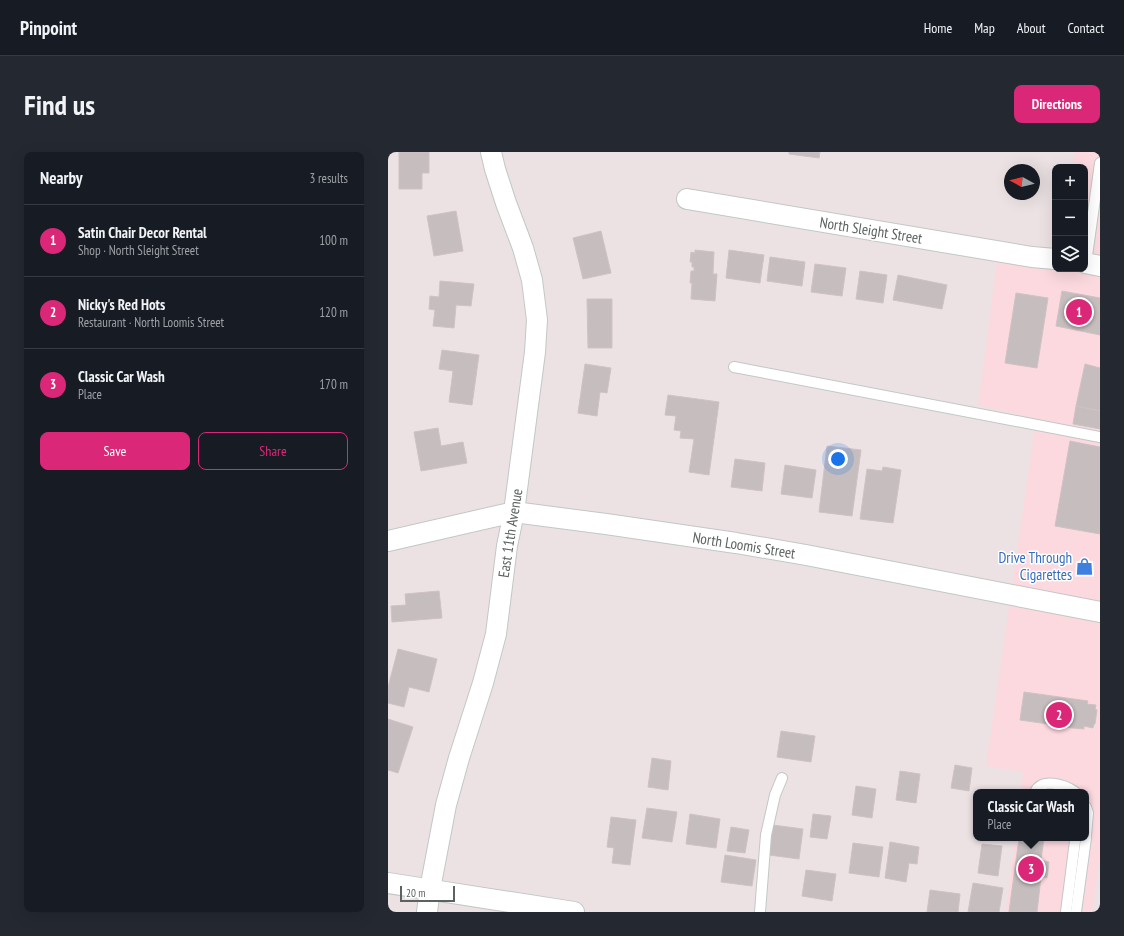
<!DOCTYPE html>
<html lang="en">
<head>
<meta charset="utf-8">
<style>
  :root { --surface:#171b24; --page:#242831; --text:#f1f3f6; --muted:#9ea1a6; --line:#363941; --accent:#db2777 }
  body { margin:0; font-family:"PT Sans Narrow",sans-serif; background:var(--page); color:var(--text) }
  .controls { position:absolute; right:12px; top:12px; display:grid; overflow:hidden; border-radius:8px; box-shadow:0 4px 16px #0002 }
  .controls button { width:36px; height:36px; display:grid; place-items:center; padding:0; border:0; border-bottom:1px solid var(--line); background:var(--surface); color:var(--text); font:20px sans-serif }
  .compass { position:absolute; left:616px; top:12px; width:36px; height:36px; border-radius:50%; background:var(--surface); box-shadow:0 4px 16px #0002; rotate:278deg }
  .scale { position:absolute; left:12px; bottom:10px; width:55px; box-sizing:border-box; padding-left:4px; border:2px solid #5b625f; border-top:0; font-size:11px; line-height:14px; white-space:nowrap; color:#5b625f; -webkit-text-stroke:3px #fff; paint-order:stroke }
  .you { position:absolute; left:450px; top:307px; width:14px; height:14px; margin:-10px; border:3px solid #fff; border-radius:50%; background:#1a73e8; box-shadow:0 0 0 6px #1a73e833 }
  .badge { display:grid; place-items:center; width:26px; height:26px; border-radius:50%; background:var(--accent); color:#fff; font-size:13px; font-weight:700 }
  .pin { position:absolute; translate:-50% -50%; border:2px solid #fff; box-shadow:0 1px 4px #0006 }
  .popup { position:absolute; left:585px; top:637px; width:116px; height:52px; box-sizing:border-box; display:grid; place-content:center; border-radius:8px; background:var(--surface); filter:drop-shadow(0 1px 3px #0005); font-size:13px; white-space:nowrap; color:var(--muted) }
  .popup b { font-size:15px; color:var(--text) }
  .popup::after { content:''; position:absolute; left:50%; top:100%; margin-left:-8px; border:8px solid transparent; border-top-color:var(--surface) }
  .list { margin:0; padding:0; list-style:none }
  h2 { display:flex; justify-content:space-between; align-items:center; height:52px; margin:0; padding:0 16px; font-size:17px }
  h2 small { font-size:13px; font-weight:400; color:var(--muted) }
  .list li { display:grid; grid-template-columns:26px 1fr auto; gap:12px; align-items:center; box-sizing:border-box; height:72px; padding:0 16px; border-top:1px solid var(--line) }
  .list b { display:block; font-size:15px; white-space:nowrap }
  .list p { margin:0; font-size:13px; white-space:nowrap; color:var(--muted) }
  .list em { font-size:13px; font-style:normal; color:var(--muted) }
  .actions { display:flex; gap:8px; padding:12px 16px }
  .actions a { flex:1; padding:9px 0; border:1px solid var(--accent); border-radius:8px; text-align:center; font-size:14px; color:var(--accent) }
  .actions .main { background:var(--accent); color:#fff }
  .icon { flex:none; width:22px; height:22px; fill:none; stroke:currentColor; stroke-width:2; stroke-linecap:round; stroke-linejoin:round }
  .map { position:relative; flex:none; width:712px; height:760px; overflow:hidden; border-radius:8px }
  header { display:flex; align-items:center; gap:24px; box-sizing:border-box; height:56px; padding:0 20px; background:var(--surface); border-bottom:1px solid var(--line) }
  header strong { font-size:19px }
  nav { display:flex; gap:22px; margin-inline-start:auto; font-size:14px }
  .intro { display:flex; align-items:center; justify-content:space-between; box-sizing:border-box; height:96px; padding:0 24px }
  h1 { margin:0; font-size:28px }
  .button { padding:10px 18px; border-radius:8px; background:var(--accent); color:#fff; font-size:14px; font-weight:700 }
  main { display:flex; gap:24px; padding:0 24px }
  aside { flex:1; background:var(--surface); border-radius:8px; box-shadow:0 4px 16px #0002 }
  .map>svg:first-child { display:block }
</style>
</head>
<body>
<header>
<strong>Pinpoint</strong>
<nav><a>Home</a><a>Map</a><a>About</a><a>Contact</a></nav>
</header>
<div class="intro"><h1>Find us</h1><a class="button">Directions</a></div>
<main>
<aside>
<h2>Nearby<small>3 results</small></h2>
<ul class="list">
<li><span class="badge">1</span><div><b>Satin Chair Decor Rental</b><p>Shop · North Sleight Street</p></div><em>100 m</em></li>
<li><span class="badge">2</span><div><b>Nicky's Red Hots</b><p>Restaurant · North Loomis Street</p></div><em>120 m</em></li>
<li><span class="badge">3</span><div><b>Classic Car Wash</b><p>Place</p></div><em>170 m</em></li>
</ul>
<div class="actions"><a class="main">Save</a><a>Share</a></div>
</aside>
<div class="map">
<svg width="712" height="760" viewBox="0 0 712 760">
  <rect width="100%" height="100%" fill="#ece2e4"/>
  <polygon fill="#fbd9de" points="687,0 712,0 712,701 704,760 618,760 627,686 698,686 698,640 633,640 635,620 598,614 648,267 590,253 610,102 669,119 670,117 697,117 697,15 685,15"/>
  <g fill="#c5bdbe" stroke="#d0c1c5">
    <polygon points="11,0 41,0 41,21 34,21 34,37 11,37"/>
    <polygon points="401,0 432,0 431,6 401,2"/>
    <polygon points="68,59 75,99 46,104 39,64"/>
    <polygon points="213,79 223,121 195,127 185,86"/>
    <polygon points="307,98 326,100 325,122 329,122 327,149 303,147 304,131 302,131 303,119 306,119 306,115 304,115 304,110 302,110 303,100 307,101"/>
    <polygon points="341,98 376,103 372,131 338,126"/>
    <polygon points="382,105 417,110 414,134 379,129"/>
    <polygon points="427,112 458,116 454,144 423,140"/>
    <polygon points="472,119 499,123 495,151 468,147"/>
    <polygon points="510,123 559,133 554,157 505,148"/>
    <polygon points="52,129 86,132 83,154 68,153 66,176 45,174 47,158 41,157 42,144 51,145"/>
    <polygon points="674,139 712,146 712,183 668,174"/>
    <polygon points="628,141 660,146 649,216 617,211"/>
    <polygon points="199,147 224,147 224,196 200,196"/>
    <polygon points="54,198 91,203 84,253 61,250 65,219 51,217"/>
    <polygon points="197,212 223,216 219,241 212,240 209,264 190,261"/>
    <polygon points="697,212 712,216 712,259 688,254"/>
    <polygon points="280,243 331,250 321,323 301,320 306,287 292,286 293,279 286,278 288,264 277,263"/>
    <polygon points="688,254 712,259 712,277 685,272"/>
    <polygon points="50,276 53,294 75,290 79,311 33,319 26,280"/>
    <polygon points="682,289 712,295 712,382 667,374"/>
    <polygon points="439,294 473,298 464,364 431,360"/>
    <polygon points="347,307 377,311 374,339 343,335"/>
    <polygon points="397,313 428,318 424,346 393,342"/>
    <polygon points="495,315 513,318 505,371 472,367 479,317 494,319"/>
    <polygon points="693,409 703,411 702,419 691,418"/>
    <polygon points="51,439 54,466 4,470 3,454 18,453 17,442"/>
    <polygon points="10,497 49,507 41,540 21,535 16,555 0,551 0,535"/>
    <polygon points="636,540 700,549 699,552 708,553 707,557 709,558 707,572 706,572 705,576 696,574 696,577 673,575 667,574 667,573 632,568"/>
    <polygon points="0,567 25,575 10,621 0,618"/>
    <polygon points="393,579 427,584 423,610 389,605"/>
    <polygon points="264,606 283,609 280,638 260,635"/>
    <polygon points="567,613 584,616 581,639 563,636"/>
    <polygon points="512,619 532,622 528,651 508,648"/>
    <polygon points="468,634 488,637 484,666 464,663"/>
    <polygon points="259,656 289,660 284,690 254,686"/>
    <polygon points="302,662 332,667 328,696 298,692"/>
    <polygon points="425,662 443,664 439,687 422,685"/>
    <polygon points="223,665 248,668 242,713 224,711 226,696 219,695"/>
    <polygon points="385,673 415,677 411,707 381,703"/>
    <polygon points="343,675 361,678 357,701 339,699"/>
    <polygon points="631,686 656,686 653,708 661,710 659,726 653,725 649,760 621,760"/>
    <polygon points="502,690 531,695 529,712 521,711 518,730 497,726"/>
    <polygon points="465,691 495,695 491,725 461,721"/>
    <polygon points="594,692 614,694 610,724 590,721"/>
    <polygon points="337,703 368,708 364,734 333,730"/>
    <polygon points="418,718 448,722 444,749 414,744"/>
    <polygon points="585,731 615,736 611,760 580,760"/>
    <polygon points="542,738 572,742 570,760 539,760"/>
  </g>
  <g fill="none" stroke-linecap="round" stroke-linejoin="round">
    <defs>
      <g id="lane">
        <polyline points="698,111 712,11"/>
        <polyline points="346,215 712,285"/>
        <path d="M 647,640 C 654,625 677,633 687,640"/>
        <polyline points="698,655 700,661 698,683"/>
        <polyline points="372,760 378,683 387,643 394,626"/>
        <polyline points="678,760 687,689"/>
        <polyline points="688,760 698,686"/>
      </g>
      <g id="street">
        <polyline points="299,47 644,105 667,107"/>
        <polyline points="697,111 712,114"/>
        <polyline points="0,389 126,360 218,372 348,391 418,403 712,460"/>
        <polyline points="0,731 186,760"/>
        <polyline points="39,760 42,737 58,653 71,606 95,531 108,482 119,394 126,360 147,200 149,168 144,128 135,96 118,51 107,17 103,0"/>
      </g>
    </defs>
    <use href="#lane" stroke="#c1c8c5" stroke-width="12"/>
    <use href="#street" stroke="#c1c8c5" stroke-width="22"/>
    <use href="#lane" stroke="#fff" stroke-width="10"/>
    <use href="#street" stroke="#fff" stroke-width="20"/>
  </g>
  <defs>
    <symbol id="shop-bare" viewBox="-9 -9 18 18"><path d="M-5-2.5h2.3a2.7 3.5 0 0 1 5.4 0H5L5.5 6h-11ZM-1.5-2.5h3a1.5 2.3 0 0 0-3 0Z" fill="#3f7fe0" stroke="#fff" stroke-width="2.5" paint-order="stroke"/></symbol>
  </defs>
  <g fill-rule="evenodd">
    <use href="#shop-bare" x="684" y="402" width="25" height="25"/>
  </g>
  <g text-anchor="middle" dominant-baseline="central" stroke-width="3" stroke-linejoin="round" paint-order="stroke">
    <g font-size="15" fill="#5b625f" stroke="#fff">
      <text transform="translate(483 78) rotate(9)">North Sleight Street</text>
      <text transform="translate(122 381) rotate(-81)">East 11th Avenue</text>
      <text transform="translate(356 393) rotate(9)">North Loomis Street</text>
    </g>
    <g font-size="15" fill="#366cbe" stroke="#fff" text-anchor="end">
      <text x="684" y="405">Drive Through<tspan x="684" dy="17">Cigarettes</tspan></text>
    </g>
  </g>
</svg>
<div class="controls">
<button>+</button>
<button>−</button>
<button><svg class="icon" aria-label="layers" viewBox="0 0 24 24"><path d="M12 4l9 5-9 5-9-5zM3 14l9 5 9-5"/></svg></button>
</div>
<svg class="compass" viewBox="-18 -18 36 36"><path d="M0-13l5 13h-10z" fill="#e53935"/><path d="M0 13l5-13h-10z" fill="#9ea1a6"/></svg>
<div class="scale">20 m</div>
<div class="you"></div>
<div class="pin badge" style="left:691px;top:160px">1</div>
<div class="pin badge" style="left:671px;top:563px">2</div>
<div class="pin badge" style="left:643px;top:717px">3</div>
<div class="popup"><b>Classic Car Wash</b>Place</div>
</div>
</main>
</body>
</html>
